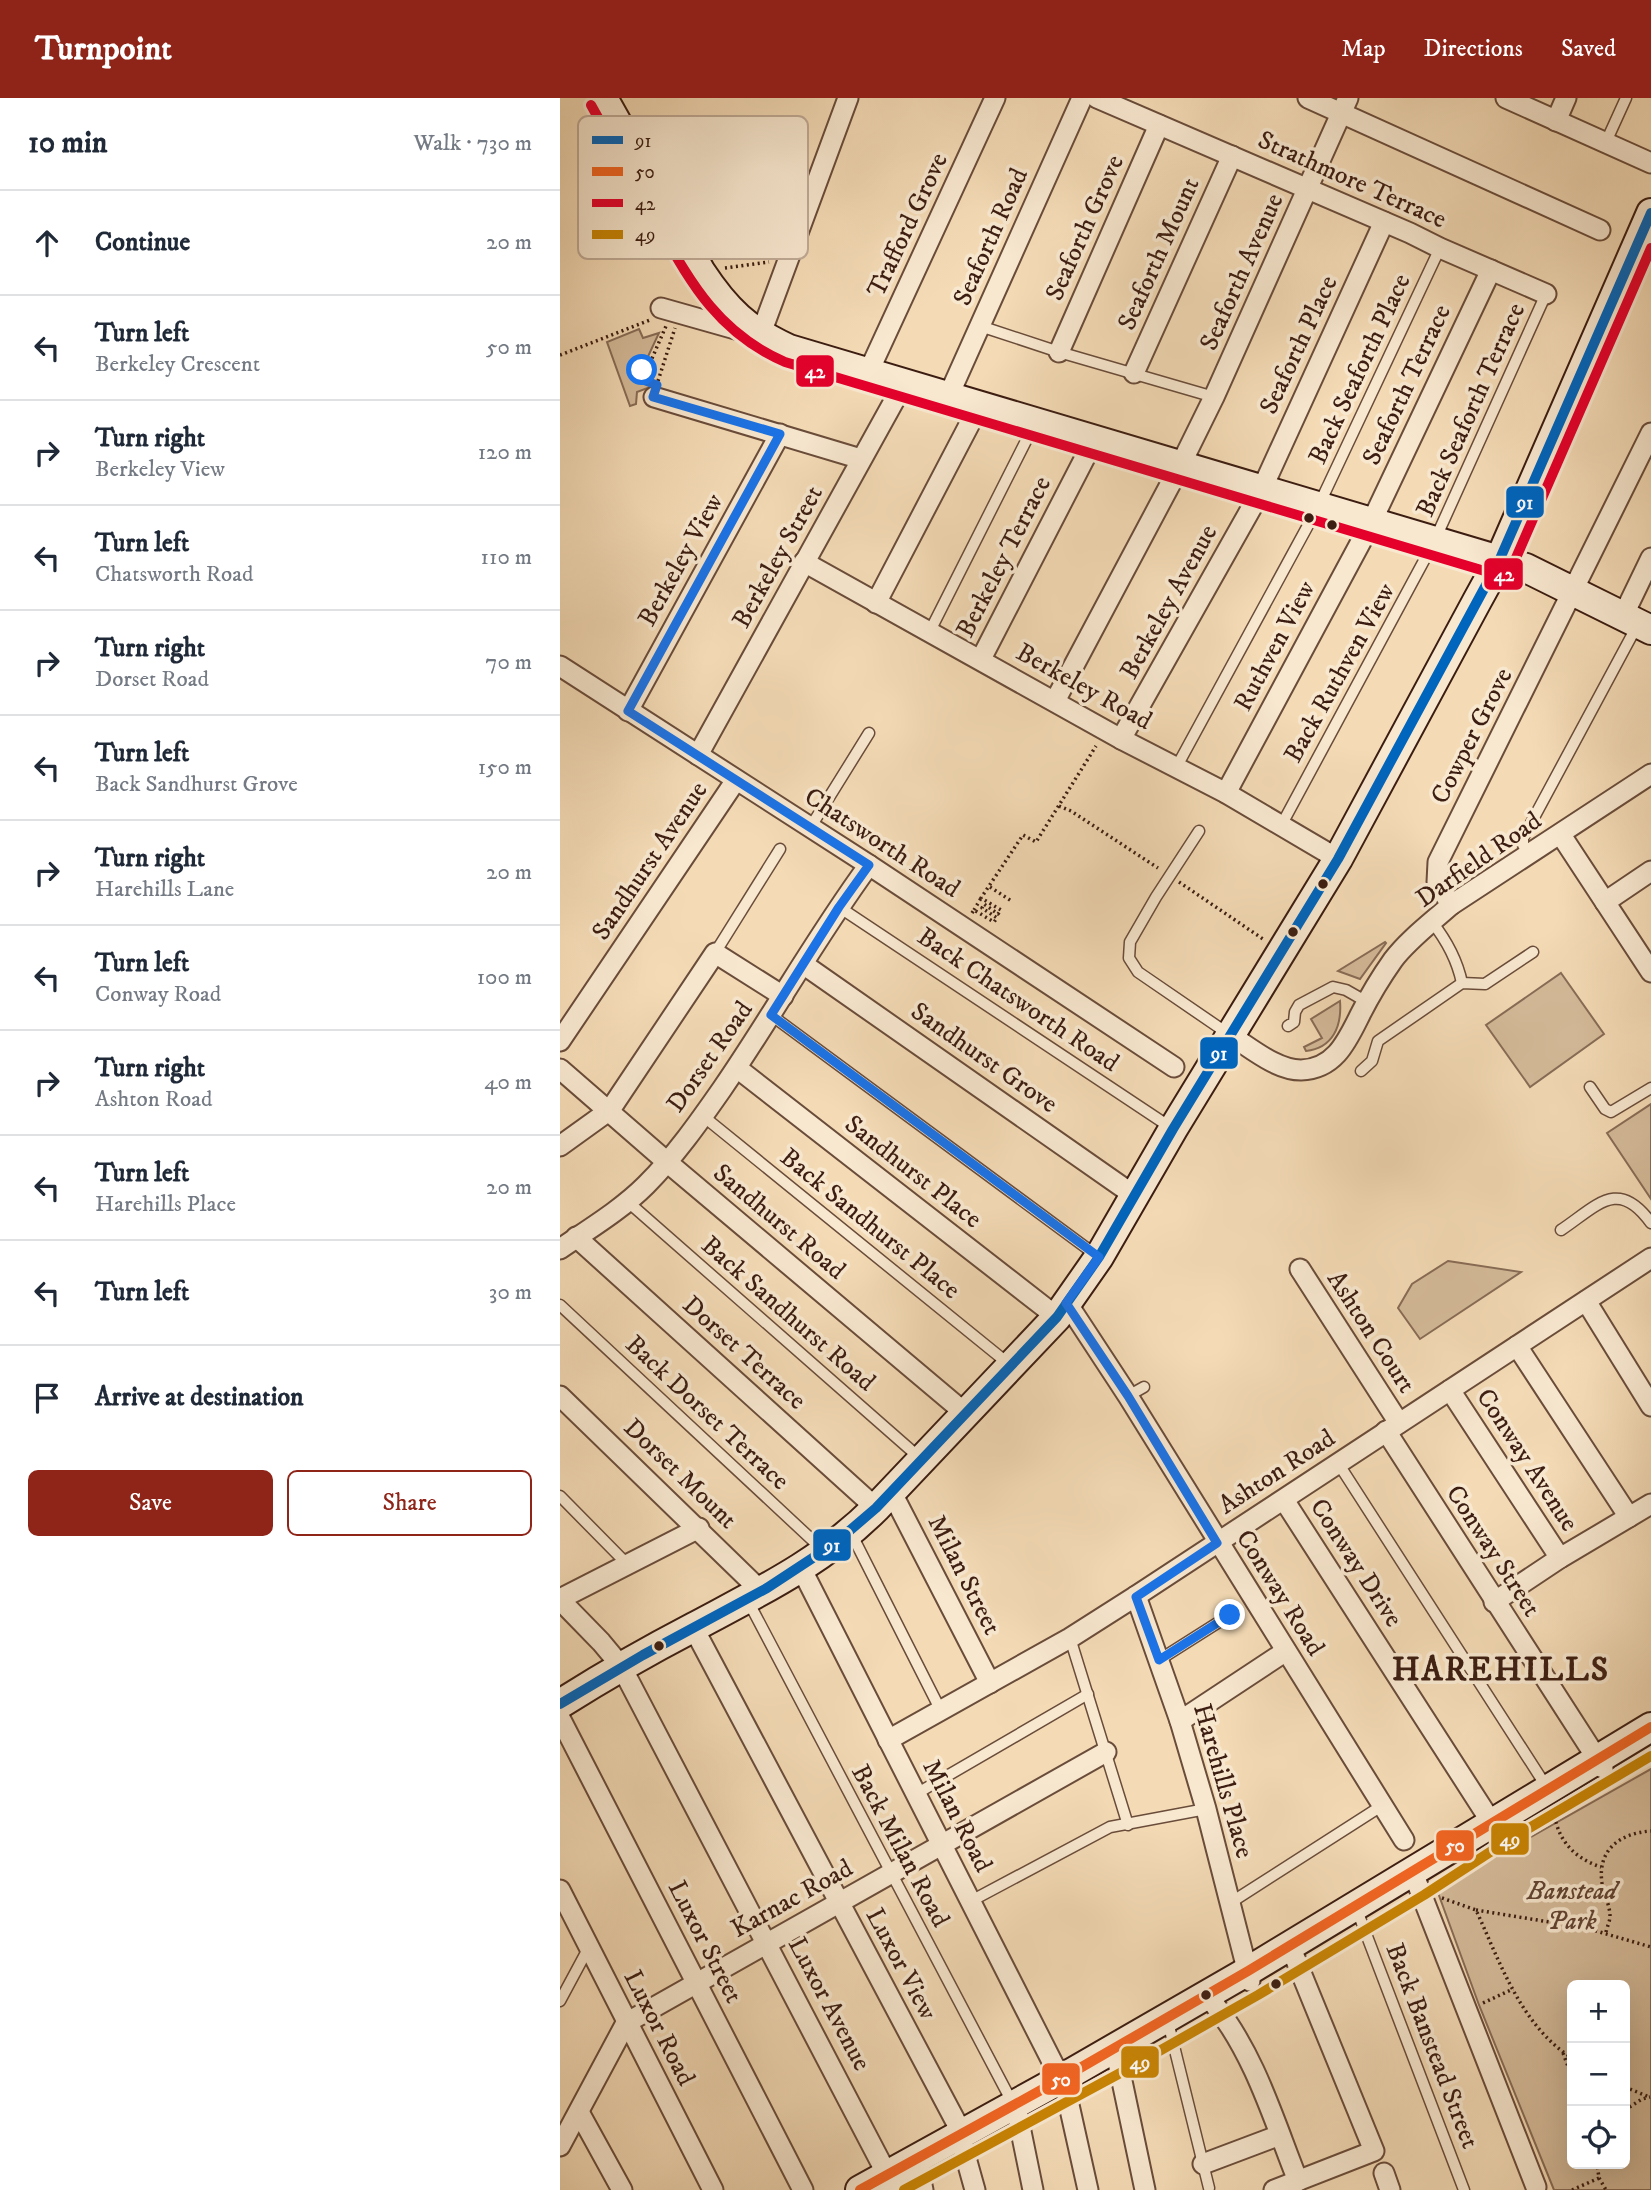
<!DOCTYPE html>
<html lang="en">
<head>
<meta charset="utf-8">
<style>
  :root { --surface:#fff; --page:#f2f2f3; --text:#1f2937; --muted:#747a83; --line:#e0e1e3; --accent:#8f2418 }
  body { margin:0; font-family:"IM FELL DW Pica",serif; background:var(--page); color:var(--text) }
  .controls { position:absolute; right:21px; bottom:21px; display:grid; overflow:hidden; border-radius:10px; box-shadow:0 7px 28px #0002 }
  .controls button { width:63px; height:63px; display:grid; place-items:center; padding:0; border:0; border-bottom:2px solid var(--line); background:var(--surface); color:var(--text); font:35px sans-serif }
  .stop { position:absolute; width:21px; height:21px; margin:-16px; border:5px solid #1a73e8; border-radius:50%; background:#fff }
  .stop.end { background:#1a73e8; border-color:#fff; box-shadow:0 2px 7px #0008 }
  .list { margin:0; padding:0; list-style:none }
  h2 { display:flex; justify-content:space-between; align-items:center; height:91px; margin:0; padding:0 28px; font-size:30px }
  h2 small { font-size:23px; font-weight:400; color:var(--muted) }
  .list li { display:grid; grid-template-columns:46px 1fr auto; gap:21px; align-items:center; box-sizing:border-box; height:105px; padding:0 28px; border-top:2px solid var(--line) }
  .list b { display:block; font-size:26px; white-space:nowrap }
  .list p { margin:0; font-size:23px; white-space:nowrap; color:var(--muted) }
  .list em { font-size:23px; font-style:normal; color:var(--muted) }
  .actions { display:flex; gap:14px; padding:21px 28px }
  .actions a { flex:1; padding:16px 0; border:2px solid var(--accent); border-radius:10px; text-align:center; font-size:24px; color:var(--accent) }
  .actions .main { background:var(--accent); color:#fff }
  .icon { flex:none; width:38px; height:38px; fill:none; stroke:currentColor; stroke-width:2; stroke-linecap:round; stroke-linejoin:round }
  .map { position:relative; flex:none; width:1091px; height:2092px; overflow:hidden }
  header { display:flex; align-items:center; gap:42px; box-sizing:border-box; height:98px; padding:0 35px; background:var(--accent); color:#fff }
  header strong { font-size:33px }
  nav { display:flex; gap:38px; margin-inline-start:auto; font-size:24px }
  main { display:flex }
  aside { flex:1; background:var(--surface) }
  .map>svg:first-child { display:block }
</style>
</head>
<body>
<header>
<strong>Turnpoint</strong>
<nav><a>Map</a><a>Directions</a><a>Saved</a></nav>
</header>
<main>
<aside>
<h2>10 min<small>Walk · 730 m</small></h2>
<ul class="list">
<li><svg class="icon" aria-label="ahead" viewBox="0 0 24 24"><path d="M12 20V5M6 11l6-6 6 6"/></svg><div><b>Continue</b></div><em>20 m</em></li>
<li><svg class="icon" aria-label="left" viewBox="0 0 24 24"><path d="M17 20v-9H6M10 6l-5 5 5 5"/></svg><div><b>Turn left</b><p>Berkeley Crescent</p></div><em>50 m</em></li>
<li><svg class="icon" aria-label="right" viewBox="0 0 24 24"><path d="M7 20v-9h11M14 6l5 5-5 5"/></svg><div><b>Turn right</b><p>Berkeley View</p></div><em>120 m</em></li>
<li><svg class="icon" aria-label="left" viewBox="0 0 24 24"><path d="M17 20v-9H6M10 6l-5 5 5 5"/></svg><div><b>Turn left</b><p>Chatsworth Road</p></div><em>110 m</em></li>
<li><svg class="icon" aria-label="right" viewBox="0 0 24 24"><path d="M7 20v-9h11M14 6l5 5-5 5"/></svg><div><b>Turn right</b><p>Dorset Road</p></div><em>70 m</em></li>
<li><svg class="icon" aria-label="left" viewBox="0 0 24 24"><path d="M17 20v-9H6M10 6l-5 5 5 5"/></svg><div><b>Turn left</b><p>Back Sandhurst Grove</p></div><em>150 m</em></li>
<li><svg class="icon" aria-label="right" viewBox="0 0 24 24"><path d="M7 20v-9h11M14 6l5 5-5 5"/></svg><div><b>Turn right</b><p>Harehills Lane</p></div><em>20 m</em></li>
<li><svg class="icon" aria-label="left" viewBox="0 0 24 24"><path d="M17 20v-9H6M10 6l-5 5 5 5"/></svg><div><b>Turn left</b><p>Conway Road</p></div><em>100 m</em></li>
<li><svg class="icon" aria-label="right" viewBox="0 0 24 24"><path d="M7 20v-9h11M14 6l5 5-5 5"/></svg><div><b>Turn right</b><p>Ashton Road</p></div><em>40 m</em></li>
<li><svg class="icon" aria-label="left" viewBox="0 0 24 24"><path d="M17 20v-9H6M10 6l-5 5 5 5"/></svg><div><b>Turn left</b><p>Harehills Place</p></div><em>20 m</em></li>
<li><svg class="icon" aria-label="left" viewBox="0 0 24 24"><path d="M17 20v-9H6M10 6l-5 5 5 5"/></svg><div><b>Turn left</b></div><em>30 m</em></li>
<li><svg class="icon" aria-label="arrive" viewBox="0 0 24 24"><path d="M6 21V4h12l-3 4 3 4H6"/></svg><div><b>Arrive at destination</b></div></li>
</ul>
<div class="actions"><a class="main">Save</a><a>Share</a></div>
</aside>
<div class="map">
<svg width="1091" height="2092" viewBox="0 0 1091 2092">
  <rect width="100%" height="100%" fill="#f4dbb6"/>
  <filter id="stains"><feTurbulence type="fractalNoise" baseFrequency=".00286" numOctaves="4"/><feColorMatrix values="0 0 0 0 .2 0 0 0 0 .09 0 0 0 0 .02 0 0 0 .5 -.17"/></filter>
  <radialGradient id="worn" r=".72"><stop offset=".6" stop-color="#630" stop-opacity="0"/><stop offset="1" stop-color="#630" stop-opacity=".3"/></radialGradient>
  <g fill="#d5bb9a" stroke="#886c56" stroke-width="2" fill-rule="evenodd">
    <polygon points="79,231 83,240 99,235 84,267 73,276 75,283 93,288 77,294 76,306 70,308 47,244"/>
    <polygon points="825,844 826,845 800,881 778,873"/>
    <polygon points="1001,875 1044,936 970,989 926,927"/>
    <path d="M 780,903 C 782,928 773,950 746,953 L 744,949 L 762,940 L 751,921 Z"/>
    <polygon points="1091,1006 1091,1101 1047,1035"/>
    <polygon points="888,1163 961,1174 860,1241 838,1210 852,1186"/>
    <path d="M 1091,1671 L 1091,2092 L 994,2092 L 919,1907 L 877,1792 ZM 1012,1887 L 1065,1887 L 1065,2066 L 1012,2066 Z"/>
  </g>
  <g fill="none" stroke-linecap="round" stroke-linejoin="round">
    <defs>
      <g id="lane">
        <polyline points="1046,44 1066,0"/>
        <polyline points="420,228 499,254 654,299"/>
        <polyline points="370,533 475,325"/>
        <polyline points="616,670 758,409 880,150"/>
        <polyline points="722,726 874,444 986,196"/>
        <polyline points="250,730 309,635"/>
        <polyline points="639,733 596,799 570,844 569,860 578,874 670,937"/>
        <polyline points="969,757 963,747 963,740 1078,526"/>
        <polyline points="279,809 610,1029"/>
        <path d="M 872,824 C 887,843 897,861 902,885"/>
        <polyline points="155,855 220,751"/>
        <polyline points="211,917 536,1157"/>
        <polyline points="728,928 734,924 735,914 739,907 773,889 786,892 807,904"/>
        <polyline points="801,973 812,963 818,943 902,885 925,886 973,854"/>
        <polyline points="1030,989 1045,1011 1051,1014 1091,990"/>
        <polyline points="143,1018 450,1267"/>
        <polyline points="67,1103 361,1361"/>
        <path d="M 1001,1132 C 1037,1108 1058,1079 1091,1125"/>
        <polyline points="0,1207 263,1452"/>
        <polyline points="568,1298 584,1289"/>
        <polyline points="778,1365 986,1688"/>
        <polyline points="0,1398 68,1467"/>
        <polyline points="291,1435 381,1613"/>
        <polyline points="188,1503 452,2004"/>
        <polyline points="510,1540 568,1727"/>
        <polyline points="599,1562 670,1517"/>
        <polyline points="356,1696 528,1596"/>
        <polyline points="411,1803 550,1729 646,1711"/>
        <polyline points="670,1805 823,1707"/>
        <polyline points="800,1820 904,2092"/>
        <polyline points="0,1903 29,1849"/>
        <polyline points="610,1932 649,2090"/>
      </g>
      <g id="street">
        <polyline points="537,0 850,135 880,150 986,196"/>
        <polyline points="748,0 1040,132"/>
        <polyline points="946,0 1091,65"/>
        <polyline points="996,23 1006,0"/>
        <polyline points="101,210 200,238 288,0"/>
        <polyline points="499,254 599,27"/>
        <polyline points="308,275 435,0"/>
        <polyline points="574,275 672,58"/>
        <polyline points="94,299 301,361"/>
        <polyline points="388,299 522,0"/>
        <polyline points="244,464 561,641 666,695 778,761"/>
        <polyline points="316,505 419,308"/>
        <polyline points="1063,518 1091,460"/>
        <polyline points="421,561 534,342"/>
        <polyline points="0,568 309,767 614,969"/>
        <polyline points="495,603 620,368 654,299 788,0"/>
        <polyline points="68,613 220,336"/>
        <polyline points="561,641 701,393 824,124"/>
        <polyline points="138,657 344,285"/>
        <polyline points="666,695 811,425 931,172"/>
        <polyline points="1001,737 1091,874"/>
        <polyline points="1045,804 1091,773"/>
        <polyline points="891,807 877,784 878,764 1091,335"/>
        <polyline points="243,866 575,1098"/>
        <path d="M 670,937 C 691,950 716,972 741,972 C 775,971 787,943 800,917 C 809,899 821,879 833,862 C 848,842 872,824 891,807 L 1091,676"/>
        <polyline points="0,943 176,682"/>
        <polyline points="177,970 497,1219"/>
        <polyline points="0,971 107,1064 405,1315"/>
        <polyline points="0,1048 50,1012 155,855 223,898"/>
        <polyline points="16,1139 316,1410"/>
        <path d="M 0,1151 C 29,1131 61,1112 86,1087 C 115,1058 139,1024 162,991 C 213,917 256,839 309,767"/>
        <polyline points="740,1171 839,1325"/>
        <polyline points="1026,1203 1091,1308"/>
        <polyline points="507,1205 568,1298 844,1742"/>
        <polyline points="957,1248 1069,1419"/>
        <polyline points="890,1292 1000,1460"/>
        <polyline points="0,1298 202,1494"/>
        <polyline points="826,1333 1043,1670"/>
        <polyline points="331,1393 430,1585"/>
        <polyline points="724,1402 937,1733"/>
        <polyline points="241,1470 505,1989 528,2092"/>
        <polyline points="576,1498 620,1623 646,1711 690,1883"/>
        <polyline points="0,1501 139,1430"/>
        <polyline points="0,1502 41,1544 61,1568 331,2084"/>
        <polyline points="934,1504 1000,1460 1091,1406"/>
        <polyline points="133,1529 396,2024 415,2092"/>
        <polyline points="0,1620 243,2092"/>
        <polyline points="620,1623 726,1553"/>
        <polyline points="328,1642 510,1540 576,1498 1091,1160"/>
        <polyline points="857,1785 976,2089"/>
        <polyline points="0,1792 153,2092"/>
        <path d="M 654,1906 C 695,1957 714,2023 738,2083"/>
        <polyline points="555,1950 585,2092"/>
        <polyline points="19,2014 62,2092"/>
        <polyline points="457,2014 473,2092"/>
        <polyline points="0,2048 66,1925 546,1654"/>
        <polyline points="643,2066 720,2037"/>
        <polyline points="358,2068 363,2092"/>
        <polyline points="824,2075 830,2092"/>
        <polyline points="714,2092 814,2053 735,1860"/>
      </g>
      <g id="secondary">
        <path d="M 43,0 L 141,174 C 166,212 187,232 229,251 L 966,470 L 1091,532"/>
        <path d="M 0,1606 C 44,1578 88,1553 134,1529 C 201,1493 262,1464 316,1410 L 497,1219 L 539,1159 L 613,1031 L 778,761 L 917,503 L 939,463 L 1091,115"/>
        <polyline points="300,2092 501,1981 688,1873 1091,1629"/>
      </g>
    </defs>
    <use href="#lane" stroke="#6a4c3a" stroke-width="13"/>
    <use href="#street" stroke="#6a4c3a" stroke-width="23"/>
    <use href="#secondary" stroke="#3c1d11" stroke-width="32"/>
    <g stroke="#3c1d11" stroke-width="3.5" stroke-dasharray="2 3.5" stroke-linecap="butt">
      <polyline points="165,170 209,164"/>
      <polyline points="0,257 90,222"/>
      <polyline points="85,283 80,281 77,277 90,265 106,228"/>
      <polyline points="98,283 115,230"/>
      <polyline points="499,708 511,713 598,770"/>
      <polyline points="619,784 703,841"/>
      <polyline points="430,789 453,804"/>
      <polyline points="414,812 421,800"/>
      <polyline points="412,815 414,812 434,824 437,820 422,810 424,806 438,816 441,812 421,800 463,737 476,744 536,648"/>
      <path d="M 994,1713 C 997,1742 1014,1760 1041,1769"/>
      <path d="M 882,1800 L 916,1812 C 940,1864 961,1928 1012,1960"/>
      <polyline points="916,1812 1026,1830 1091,1849"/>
      <path d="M 1046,1834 C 1047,1829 1050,1823 1050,1818 C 1050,1808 1044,1796 1042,1785 C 1037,1752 1060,1735 1091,1733"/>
      <polyline points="923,1905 953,1891"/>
      <polyline points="1003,1955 1012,1979"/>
      <polyline points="1065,1989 1089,1999"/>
      <polyline points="1065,2012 1082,2001 1090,1999"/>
      <polyline points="1039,2080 1046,2092"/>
      <polyline points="1012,2092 1039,2080 1037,2066"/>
    </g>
    <use href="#lane" stroke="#f8e8d0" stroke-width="10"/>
    <use href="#street" stroke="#f8e8d0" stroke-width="19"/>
    <use href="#secondary" stroke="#f8e8d0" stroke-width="28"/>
    <defs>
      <polyline id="bus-1" points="0,1606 83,1557 207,1490 274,1446 316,1410 497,1219 539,1159 613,1031 778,761 939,463 1091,115"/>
      <polyline id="bus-2" points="300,2092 501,1981 688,1873 1091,1629"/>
      <path id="bus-3" d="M 31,7 C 52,45 73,82 94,120 C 130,183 156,234 225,264 L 938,477 L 947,475 L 952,469 L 1091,150"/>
      <polyline id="bus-4" points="344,2092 564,1973 698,1897 864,1797 944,1745 1091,1658"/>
    </defs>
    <use href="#bus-1" stroke="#f8e8d0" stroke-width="16"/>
    <use href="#bus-2" stroke="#f8e8d0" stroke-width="16"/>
    <use href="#bus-3" stroke="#f8e8d0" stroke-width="16"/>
    <use href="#bus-4" stroke="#f8e8d0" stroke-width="16"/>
    <use href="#bus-1" stroke="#0065bd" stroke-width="10"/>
    <use href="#bus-2" stroke="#f26522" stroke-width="10"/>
    <use href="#bus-3" stroke="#e4002b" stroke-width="10"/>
    <use href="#bus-4" stroke="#c88404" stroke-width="10"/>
  </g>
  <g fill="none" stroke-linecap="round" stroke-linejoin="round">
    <polyline stroke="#1a73e8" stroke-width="9" points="82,272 77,277 80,281 97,287 93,299 220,336 68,613 309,767 279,809 211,917 539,1159 506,1205 568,1298 657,1445 576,1499 599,1562 670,1517"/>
  </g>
  <g fill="#3c1d11" stroke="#f8e8d0" stroke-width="2.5">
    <circle cx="749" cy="420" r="6"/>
    <circle cx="772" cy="427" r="6"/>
    <circle cx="763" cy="786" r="6"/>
    <circle cx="733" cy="834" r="6"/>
    <circle cx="99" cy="1548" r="6"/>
    <circle cx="716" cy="1886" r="6"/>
    <circle cx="646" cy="1897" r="6"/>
  </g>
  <g text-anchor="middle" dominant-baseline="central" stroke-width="7" stroke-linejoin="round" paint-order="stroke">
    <g font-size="26" fill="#3c1d11" stroke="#f8e8d0">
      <text transform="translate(792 82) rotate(24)">Strathmore Terrace</text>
      <text transform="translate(348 127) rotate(-65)">Trafford Grove</text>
      <text transform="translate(525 130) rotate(-66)">Seaforth Grove</text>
      <text transform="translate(431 139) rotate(-66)">Seaforth Road</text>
      <text transform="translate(599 156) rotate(-66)">Seaforth Mount</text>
      <text transform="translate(682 174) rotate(-66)">Seaforth Avenue</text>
      <text transform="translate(739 247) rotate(-65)">Seaforth Place</text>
      <text transform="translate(800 271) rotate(-65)">Back Seaforth Place</text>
      <text transform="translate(847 287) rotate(-65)">Seaforth Terrace</text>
      <text transform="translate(911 312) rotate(-66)">Back Seaforth Terrace</text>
      <text transform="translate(218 459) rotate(-61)">Berkeley Street</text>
      <text transform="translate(444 459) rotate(-63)">Berkeley Terrace</text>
      <text transform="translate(121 462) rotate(-61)">Berkeley View</text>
      <text transform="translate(609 504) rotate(-61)">Berkeley Avenue</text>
      <text transform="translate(715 548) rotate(-62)">Ruthven View</text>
      <text transform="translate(780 575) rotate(-61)">Back Ruthven View</text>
      <text transform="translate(524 589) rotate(29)">Berkeley Road</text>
      <text transform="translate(912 638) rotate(-63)">Cowper Grove</text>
      <text transform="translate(322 745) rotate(33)">Chatsworth Road</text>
      <text transform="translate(919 762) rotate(-35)">Darfield Road</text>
      <text transform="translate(90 763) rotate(-56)">Sandhurst Avenue</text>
      <text transform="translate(458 902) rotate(34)">Back Chatsworth Road</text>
      <text transform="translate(150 959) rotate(-55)">Dorset Road</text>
      <text transform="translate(424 960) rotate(35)">Sandhurst Grove</text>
      <text transform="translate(353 1074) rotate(38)">Sandhurst Place</text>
      <text transform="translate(219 1124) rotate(40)">Sandhurst Road</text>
      <text transform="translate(310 1126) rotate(39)">Back Sandhurst Place</text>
      <text transform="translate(228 1216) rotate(41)">Back Sandhurst Road</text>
      <text transform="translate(811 1234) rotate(57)">Ashton Court</text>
      <text transform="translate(184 1255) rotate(42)">Dorset Terrace</text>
      <text transform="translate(147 1315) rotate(43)">Back Dorset Terrace</text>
      <text transform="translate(967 1362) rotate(57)">Conway Avenue</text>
      <text transform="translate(717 1374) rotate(-33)">Ashton Road</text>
      <text transform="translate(120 1376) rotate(44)">Dorset Mount</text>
      <text transform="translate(933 1453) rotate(57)">Conway Street</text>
      <text transform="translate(796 1465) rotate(57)">Conway Drive</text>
      <text transform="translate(404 1477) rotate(63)">Milan Street</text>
      <text transform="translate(720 1495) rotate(58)">Conway Road</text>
      <text transform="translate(663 1683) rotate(74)">Harehills Place</text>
      <text transform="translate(397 1718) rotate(63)">Milan Road</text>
      <text transform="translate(340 1748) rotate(62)">Back Milan Road</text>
      <text transform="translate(232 1801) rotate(-29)">Karnac Road</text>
      <text transform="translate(145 1844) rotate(63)">Luxor Street</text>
      <text transform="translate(341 1866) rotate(62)">Luxor View</text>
      <text transform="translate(269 1906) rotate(62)">Luxor Avenue</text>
      <text transform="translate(99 1930) rotate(63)">Luxor Road</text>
      <text transform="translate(872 1948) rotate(69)">Back Banstead Street</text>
    </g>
    <g font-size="26" font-style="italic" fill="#624433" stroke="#f8e8d0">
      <text x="1012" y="1793">Banstead<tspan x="1012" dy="30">Park</tspan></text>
    </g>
    <g font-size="33" font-weight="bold" letter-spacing="2" fill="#3c1d11" stroke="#f8e8d0">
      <text x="941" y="1572">HAREHILLS</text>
    </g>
  </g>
  <rect x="18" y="18" width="230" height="143" rx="10" fill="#f8e8d0" stroke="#c0ab97" stroke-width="2"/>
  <rect x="32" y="38" width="31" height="8" fill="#0065bd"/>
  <rect x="32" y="69" width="31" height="9" fill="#f26522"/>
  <rect x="32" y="101" width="31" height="8" fill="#e4002b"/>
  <rect x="32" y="132" width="31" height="9" fill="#c88404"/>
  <g font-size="19" fill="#3c1d11">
    <text x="75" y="49">91</text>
    <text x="75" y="80">50</text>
    <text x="75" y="112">42</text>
    <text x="75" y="143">49</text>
  </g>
  <g stroke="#f8e8d0" stroke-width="2.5">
    <rect x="235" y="256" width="40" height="34" rx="7" fill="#e4002b"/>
    <rect x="945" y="387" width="40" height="34" rx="7" fill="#0065bd"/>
    <rect x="923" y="459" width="41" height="34" rx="7" fill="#e4002b"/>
    <rect x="639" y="938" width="40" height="34" rx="7" fill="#0065bd"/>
    <rect x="252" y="1430" width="40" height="34" rx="7" fill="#0065bd"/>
    <rect x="930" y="1724" width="40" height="34" rx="7" fill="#c88404"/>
    <rect x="875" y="1731" width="40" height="33" rx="7" fill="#f26522"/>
    <rect x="560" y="1947" width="40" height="34" rx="7" fill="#c88404"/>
    <rect x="481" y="1964" width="40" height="34" rx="7" fill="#f26522"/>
  </g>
  <g font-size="19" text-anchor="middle" font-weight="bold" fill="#fff">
    <text x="255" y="280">42</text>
    <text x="965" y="411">91</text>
    <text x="944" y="483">42</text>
    <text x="659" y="962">91</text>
    <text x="272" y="1454">91</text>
    <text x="950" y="1748">49</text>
    <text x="895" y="1754">50</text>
    <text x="580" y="1971">49</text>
    <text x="501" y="1988">50</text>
  </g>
  <rect width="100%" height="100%" filter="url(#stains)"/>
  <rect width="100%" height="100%" fill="url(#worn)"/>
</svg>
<div class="controls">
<button>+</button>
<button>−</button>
<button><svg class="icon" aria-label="locate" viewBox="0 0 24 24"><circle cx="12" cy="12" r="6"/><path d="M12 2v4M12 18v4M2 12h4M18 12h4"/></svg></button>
</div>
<div class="stop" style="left:82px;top:272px"></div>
<div class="stop end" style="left:670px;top:1517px"></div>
</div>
</main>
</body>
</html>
